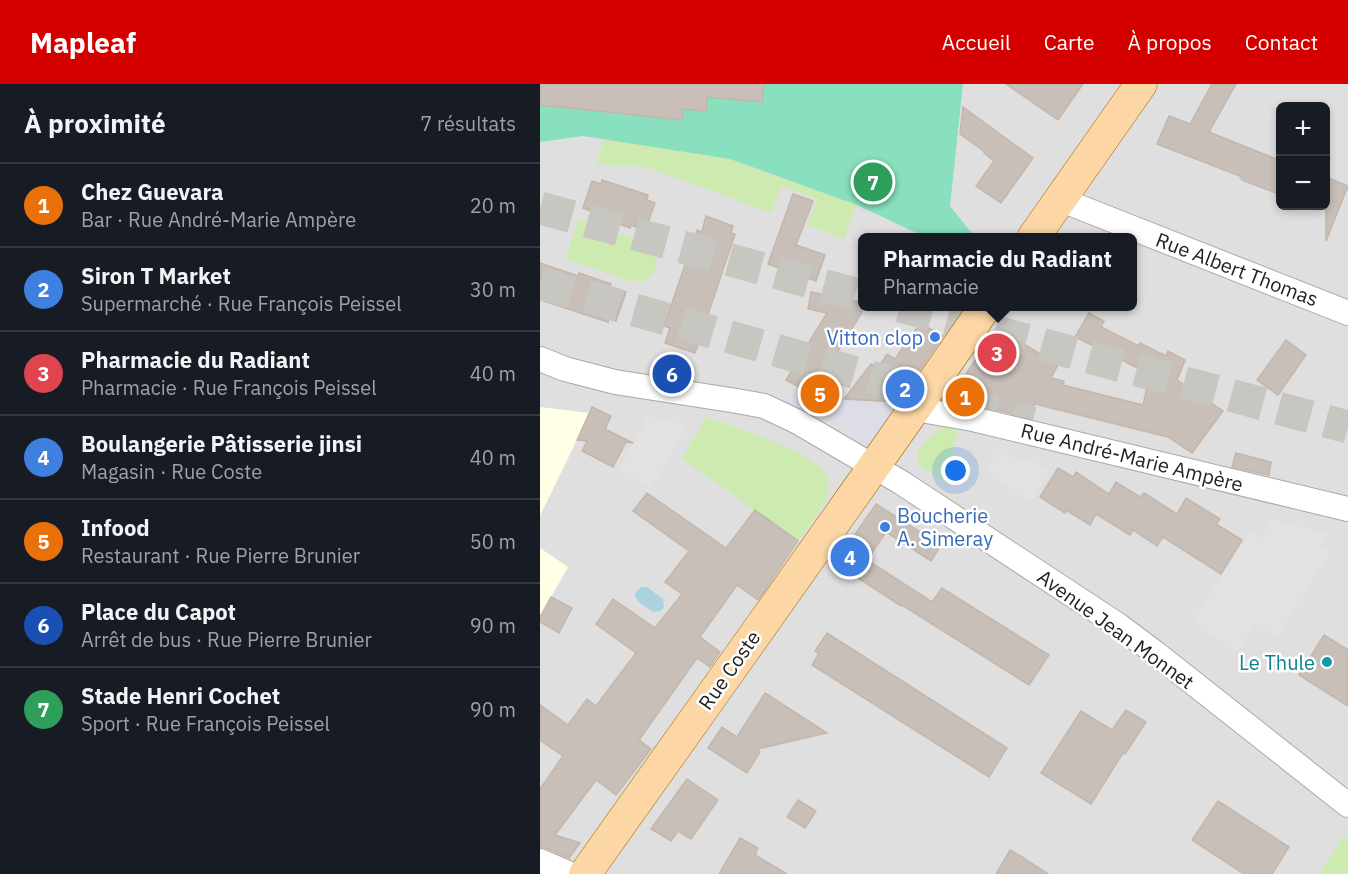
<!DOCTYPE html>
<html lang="fr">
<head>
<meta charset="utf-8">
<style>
  :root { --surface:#171b24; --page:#20242c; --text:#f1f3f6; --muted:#9ea1a6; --line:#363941; --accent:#d40000 }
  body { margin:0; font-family:"IBM Plex Sans",sans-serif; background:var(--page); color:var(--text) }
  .controls { position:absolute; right:18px; top:18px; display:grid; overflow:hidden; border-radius:9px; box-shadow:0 3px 9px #0003 }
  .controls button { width:54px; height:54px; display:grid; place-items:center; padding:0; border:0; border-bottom:2px solid var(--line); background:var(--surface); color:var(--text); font:30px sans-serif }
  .you { position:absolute; left:416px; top:387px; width:21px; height:21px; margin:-15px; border:4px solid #fff; border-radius:50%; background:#1a73e8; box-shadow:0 0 0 9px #1a73e833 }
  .badge { display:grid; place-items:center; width:39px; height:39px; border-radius:50%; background:var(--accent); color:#fff; font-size:20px; font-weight:700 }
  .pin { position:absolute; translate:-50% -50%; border:3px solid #fff; box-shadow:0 2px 6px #0006 }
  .popup { position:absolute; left:318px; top:149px; width:279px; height:78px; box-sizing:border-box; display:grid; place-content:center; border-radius:9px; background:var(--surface); filter:drop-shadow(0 2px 4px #0005); font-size:20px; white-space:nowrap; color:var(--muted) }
  .popup b { font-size:22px; color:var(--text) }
  .popup::after { content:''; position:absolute; left:50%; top:100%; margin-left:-12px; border:12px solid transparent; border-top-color:var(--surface) }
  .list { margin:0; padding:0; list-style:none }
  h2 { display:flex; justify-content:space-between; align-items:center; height:78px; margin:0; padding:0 24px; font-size:26px }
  h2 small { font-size:20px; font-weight:400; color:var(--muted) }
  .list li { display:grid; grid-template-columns:39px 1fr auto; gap:18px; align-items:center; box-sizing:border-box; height:84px; padding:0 24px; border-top:2px solid var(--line) }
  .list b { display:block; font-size:22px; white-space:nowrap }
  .list p { margin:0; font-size:20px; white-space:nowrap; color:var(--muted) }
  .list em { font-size:20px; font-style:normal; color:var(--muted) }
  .map { position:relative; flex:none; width:808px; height:790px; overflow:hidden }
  header { display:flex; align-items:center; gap:36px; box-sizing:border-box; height:84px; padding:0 30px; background:var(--accent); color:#fff }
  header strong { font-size:28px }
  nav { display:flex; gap:33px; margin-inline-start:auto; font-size:21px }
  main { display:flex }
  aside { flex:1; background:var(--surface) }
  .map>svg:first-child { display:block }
</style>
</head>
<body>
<header>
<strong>Mapleaf</strong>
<nav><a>Accueil</a><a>Carte</a><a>À propos</a><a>Contact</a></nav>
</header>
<main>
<aside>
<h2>À proximité<small>7 résultats</small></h2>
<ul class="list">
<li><span class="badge" style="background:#e8710a">1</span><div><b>Chez Guevara</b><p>Bar · Rue André-Marie Ampère</p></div><em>20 m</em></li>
<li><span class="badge" style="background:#3f7fe0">2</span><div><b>Siron T Market</b><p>Supermarché · Rue François Peissel</p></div><em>30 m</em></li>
<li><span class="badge" style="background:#e0444e">3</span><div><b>Pharmacie du Radiant</b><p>Pharmacie · Rue François Peissel</p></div><em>40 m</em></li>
<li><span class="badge" style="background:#3f7fe0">4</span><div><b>Boulangerie Pâtisserie jinsi</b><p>Magasin · Rue Coste</p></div><em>40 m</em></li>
<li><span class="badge" style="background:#e8710a">5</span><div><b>Infood</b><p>Restaurant · Rue Pierre Brunier</p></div><em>50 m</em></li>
<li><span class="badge" style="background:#1a4fb4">6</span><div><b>Place du Capot</b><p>Arrêt de bus · Rue Pierre Brunier</p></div><em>90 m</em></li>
<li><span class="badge" style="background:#2e9e5b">7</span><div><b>Stade Henri Cochet</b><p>Sport · Rue François Peissel</p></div><em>90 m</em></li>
</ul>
</aside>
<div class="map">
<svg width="808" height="790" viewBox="0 0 808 790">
  <rect width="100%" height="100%" fill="#f2efe9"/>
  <path fill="#e0dfdf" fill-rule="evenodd" d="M 0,0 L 808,0 L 808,790 L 0,790 ZM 740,22 L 786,22 L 786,122 L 740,122 ZM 322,154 L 592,154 L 592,222 L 322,222 Z"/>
  <g fill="#ffffe5">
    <polygon points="0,323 50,329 0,432"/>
    <polygon points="0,464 28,483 0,533"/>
  </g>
  <g fill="#cdebb0">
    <polygon points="64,55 190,75 317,121 304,155 267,141 277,115 242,102 231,129 112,85 102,83 59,80 56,81"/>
    <path d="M 39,135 L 103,158 C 106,160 109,161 111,164 C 118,172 118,188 109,194 C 103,198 96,197 90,197 L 25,175 Z"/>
    <path d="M 166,333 C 192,342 276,368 287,392 C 289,396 289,405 288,410 C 287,420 265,448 258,457 L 142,375 Z"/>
    <path d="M 405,343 L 418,344 L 406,399 C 390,388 363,378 386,357 C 392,352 397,345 405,343 Z"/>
    <polygon points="803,753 808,757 808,790 780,790"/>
  </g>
  <polygon fill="#88e0be" points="0,0 423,0 410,122 435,153 385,153 317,121 190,75 43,52 0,58"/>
  <g fill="#e2e2e2">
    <polygon points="108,332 148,341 111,404 80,385"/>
    <polygon points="458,368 473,374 492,376 510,386 491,418 446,387"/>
    <polygon points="730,434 787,450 780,462 790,469 737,552 716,539 697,568 652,538 710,448 723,455"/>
  </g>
  <polygon fill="#dddde8" points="250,311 357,318 360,323 336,356 330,358 321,355 300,342 247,319"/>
  <path fill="#aad3df" d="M 102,503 L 107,503 L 123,515 L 124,523 L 122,526 L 114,528 C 105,523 84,512 102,503 Z"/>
  <g fill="#c7bfb8" stroke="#c4b6ab" stroke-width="1.5">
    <polygon points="0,0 224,0 222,18 167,13 166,27 143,25 142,36 0,21"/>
    <polygon points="466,0 543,0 518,36"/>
    <polygon points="672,0 696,0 669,48 741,77 741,111 702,96 700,92 617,60 629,32 650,40"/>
    <polygon points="423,23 493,74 461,119 436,102 454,77 444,69 445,68 420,50"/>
    <polygon points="786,93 808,102 786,157"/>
    <polygon points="62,96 108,111 107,116 115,119 105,147 91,141 90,144 58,132 59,130 43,124 52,97 61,100"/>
    <polygon points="253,110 273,117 256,161 285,171 276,197 228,180"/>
    <polygon points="166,132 193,142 191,149 195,150 155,269 125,259 130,244 124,242 157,146 162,148"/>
    <polygon points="0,179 38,192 39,189 71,200 70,203 86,208 76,237 69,235 68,238 0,216"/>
    <polygon points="271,208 322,218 322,228 272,310 246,296 287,229 268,225"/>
    <polygon points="549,229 564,237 561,243 599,262 600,259 626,272 628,267 645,276 637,296 683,327 652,369 628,353 495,320 487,333 436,321 408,316 458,243 492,265 518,281 511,294 524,297 523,301 603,321 610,290 535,253"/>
    <polygon points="380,239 403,252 357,318 304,315 331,280 338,284 347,270 355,275"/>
    <polygon points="746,256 766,271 738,311 717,296"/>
    <polygon points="52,323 71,332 65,345 93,359 86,358 73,383 42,367 47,357 37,356"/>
    <polygon points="696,369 731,378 729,391 692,383"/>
    <polygon points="518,384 533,393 536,388 569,410 576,398 600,413 604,409 637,430 646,414 680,435 676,440 702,456 681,490 623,453 617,462 593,446 590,451 556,430 550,441 526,426 525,429 500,413"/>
    <polygon points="107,409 186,464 215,426 258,457 218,516 197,501 160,553 180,568 170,583 157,574 99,656 111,665 76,711 56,696 15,751 40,759 29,774 6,764 0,763 0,705 23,672 0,656 0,621 28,641 47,615 56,622 96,569 56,540 73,515 115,544 142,510 125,498 149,467 93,427"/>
    <polygon points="336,420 401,461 391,477 346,448 327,476 392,518 402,504 509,571 489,601 362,521 361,522 295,479"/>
    <polygon points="11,513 32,524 19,549 0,538 0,533"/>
    <polygon points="287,549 467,664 449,693 272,581 279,569 275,567"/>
    <polygon points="784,551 808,566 808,622 759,591"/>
    <polygon points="225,609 287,649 217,665 220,668 207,689 168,664 182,643 197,653"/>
    <polygon points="586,626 606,638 585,670 583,669 551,720 501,689 541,627 572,646"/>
    <polygon points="147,695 178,716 151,755 138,747 131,757 111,745"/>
    <polygon points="258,716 276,727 265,744 247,733"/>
    <polygon points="678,717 749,763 732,790 704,790 652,756"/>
    <polygon points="200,754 218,764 215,771 247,790 179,790"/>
    <polygon points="470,766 482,773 508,790 456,790"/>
  </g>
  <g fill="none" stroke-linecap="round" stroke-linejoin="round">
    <g stroke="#c8c6c1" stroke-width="33" stroke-dasharray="33 16" stroke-linecap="butt">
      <polyline points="0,124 322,212"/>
      <polyline points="0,199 492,339"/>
      <polyline points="360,222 808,343"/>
    </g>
    <defs>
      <g id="minor">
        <polyline points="519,115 808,229"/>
        <polyline points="0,275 25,285 75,298 197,317 224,322 256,337 362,399 578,541 614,568 808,721"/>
        <polyline points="375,325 433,335 808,425"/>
        <polyline points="0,777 30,790"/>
      </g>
      <g id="major">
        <polyline points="493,154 601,0"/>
        <path d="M 45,790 C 179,601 314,413 446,222"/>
      </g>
    </defs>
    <use href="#minor" stroke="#a9a9a9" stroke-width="26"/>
    <use href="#major" stroke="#a06b00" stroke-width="33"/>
    <use href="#minor" stroke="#fff" stroke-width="24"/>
    <use href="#major" stroke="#fcd6a4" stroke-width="32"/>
  </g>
  <g fill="#3f7fe0" stroke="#fff" stroke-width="2">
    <circle cx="395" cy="253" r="6"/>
    <circle cx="345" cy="443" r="6"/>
  </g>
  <circle fill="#0f9aa8" stroke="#fff" stroke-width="2" cx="787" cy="578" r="6"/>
  <g text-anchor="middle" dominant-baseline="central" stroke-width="5" stroke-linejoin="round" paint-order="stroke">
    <g font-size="20" fill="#222" stroke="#fff">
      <text transform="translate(697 185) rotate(21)">Rue Albert Thomas</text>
      <text transform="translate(592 373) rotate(14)">Rue André-Marie Ampère</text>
      <text transform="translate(576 545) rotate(36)">Avenue Jean Monnet</text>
      <text transform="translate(189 586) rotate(-55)">Rue Coste</text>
    </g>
    <g font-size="20" fill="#366cbe" stroke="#fff" text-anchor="end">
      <text x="383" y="253">Vitton clop</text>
      <text x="357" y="431" text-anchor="start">Boucherie<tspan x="357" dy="23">A. Simeray</tspan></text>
    </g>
    <g font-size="20" fill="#0d838f" stroke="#fff" text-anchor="end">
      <text x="775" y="578">Le Thule</text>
    </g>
  </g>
</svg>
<div class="controls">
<button>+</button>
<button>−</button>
</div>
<div class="you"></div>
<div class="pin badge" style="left:425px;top:313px;background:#e8710a">1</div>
<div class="pin badge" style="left:365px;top:305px;background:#3f7fe0">2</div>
<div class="pin badge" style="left:457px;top:269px;background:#e0444e">3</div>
<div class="popup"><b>Pharmacie du Radiant</b>Pharmacie</div>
<div class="pin badge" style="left:310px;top:473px;background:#3f7fe0">4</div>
<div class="pin badge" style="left:280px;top:310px;background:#e8710a">5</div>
<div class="pin badge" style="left:132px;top:290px;background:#1a4fb4">6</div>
<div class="pin badge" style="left:333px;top:98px;background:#2e9e5b">7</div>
</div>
</main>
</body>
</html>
